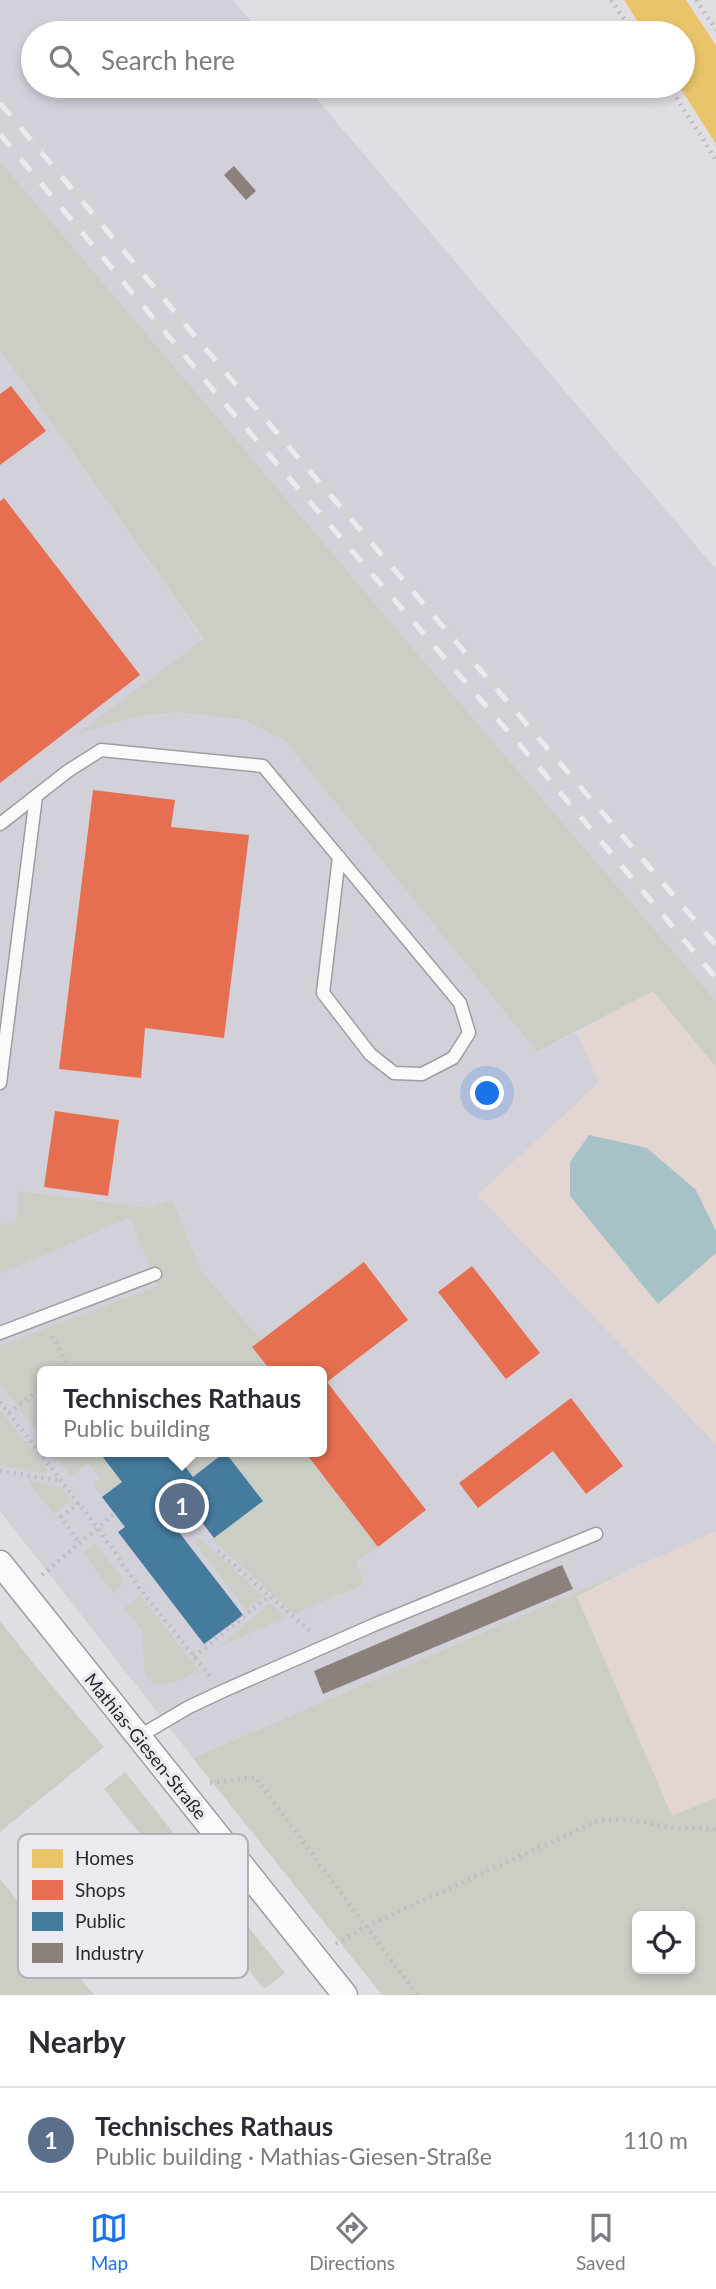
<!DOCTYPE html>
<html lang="en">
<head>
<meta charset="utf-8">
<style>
  :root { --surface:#fff; --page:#f7f7f7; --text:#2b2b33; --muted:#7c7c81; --line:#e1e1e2; --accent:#1a73e8 }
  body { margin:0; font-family:Lato,sans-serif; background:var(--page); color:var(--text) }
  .controls { position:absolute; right:21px; bottom:21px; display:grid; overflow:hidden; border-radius:10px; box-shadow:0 4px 10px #0003 }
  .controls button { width:63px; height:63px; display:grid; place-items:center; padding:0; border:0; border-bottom:2px solid var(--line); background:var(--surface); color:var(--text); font:35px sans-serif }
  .you { position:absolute; left:488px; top:1094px; width:24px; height:24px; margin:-18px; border:5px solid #fff; border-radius:50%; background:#1a73e8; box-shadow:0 0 0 10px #1a73e833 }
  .badge { display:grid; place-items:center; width:46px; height:46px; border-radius:50%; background:var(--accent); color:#fff; font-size:23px; font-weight:700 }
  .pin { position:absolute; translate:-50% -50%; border:4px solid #fff; box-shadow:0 2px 7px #0006 }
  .popup { position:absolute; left:37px; top:1366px; width:290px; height:91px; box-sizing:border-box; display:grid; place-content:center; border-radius:10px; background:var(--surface); filter:drop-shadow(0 2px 5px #0005); font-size:23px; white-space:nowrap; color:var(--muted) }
  .popup b { font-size:26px; color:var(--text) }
  .popup::after { content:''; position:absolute; left:50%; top:100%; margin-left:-14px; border:14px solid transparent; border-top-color:var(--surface) }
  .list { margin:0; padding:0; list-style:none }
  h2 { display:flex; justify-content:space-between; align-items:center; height:91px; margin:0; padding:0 28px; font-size:30px }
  h2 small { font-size:23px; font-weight:400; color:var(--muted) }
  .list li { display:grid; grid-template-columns:46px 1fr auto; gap:21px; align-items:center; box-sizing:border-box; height:105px; padding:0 28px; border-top:2px solid var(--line) }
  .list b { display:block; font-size:26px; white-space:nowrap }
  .list p { margin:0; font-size:23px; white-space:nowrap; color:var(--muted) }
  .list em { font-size:23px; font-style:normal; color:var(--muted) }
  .icon { flex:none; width:38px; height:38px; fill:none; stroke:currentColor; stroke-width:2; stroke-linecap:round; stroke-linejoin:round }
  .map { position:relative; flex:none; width:716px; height:1995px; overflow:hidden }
  .search { position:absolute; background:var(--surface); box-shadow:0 4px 10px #0003; left:21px; right:21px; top:21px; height:77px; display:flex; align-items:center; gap:18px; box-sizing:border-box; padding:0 24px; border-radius:38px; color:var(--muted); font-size:26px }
  .sheet { height:196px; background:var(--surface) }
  nav { display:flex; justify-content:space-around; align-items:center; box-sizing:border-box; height:98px; border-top:2px solid var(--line); background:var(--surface); font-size:19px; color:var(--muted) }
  nav a { display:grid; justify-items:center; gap:4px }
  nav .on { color:var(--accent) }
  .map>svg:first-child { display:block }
</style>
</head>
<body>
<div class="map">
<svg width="716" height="1995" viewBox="0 0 716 1995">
  <rect width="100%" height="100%" fill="#e0dee3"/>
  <g fill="#d2d0d9" fill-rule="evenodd">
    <polygon points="0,0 233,0 261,33 33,33 33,86 306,86 716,569 716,1001 411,646 0,161"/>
    <path d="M 0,350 L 204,640 L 78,734 L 134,717 L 177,712 L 245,720 L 285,741 L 537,1052 L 577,1032 L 599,1083 L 478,1195 L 716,1444 L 716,1532 L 193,1758 L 0,1511 ZM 42,1371 L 322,1371 L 322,1452 L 42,1452 Z"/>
  </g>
  <g fill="#e3d6d2">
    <polygon points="653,991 716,1067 716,1444 478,1195 599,1083 577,1032"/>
    <polygon points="716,1532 716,1798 672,1817 577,1595 629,1570"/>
  </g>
  <g fill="#cacec5" fill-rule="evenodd">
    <polygon points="0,161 411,646 716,1001 716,1067 653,991 537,1052 285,741 245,720 177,712 134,717 76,735 204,639 0,350"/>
    <polygon points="18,1191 149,1208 172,1200 201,1271 261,1340 252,1347 271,1371 102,1371 100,1369 97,1371 42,1371 42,1413 36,1418 42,1426 42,1438 0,1384 0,1346 158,1286 130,1217 0,1274 0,1224 16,1223"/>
    <polygon points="0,1410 47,1469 47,1473 45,1474 0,1465"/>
    <polygon points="52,1452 62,1452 66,1457 73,1452 99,1452 122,1482 102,1497 94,1486 100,1478 88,1463 71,1476"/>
    <polygon points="174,1452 305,1452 378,1547 356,1562 364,1584 294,1614 214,1541 214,1538 263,1500 225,1452 193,1477"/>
    <polygon points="29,1480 61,1487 71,1500 54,1514 29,1483"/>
    <polygon points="200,1538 263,1596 246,1609 194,1542"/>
    <polygon points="95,1543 121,1577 123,1583 114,1594 83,1553"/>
    <path d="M 628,1570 L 577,1596 L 672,1816 L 716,1798 L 716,1995 L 382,1995 L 193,1758 ZM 637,1916 L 690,1916 L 690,1969 L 637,1969 Z"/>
    <path d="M 141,1596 L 199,1671 C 183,1678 157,1696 145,1675 L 142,1630 L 124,1608 Z"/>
    <polygon points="269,1603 288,1617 220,1646"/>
    <polygon points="0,1621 37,1668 104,1747 0,1832"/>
    <polygon points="125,1772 285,1973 264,1989 104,1789"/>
    <polygon points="0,1879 94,1995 0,1995"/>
  </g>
  <polygon fill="#a7c2c7" points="589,1135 647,1148 696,1190 716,1231 716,1253 658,1304 570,1196 570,1162"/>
  <polygon fill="#e9c46a" points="624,0 686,0 710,36 716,46 716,144 679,86 683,86 683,33 645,33"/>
  <g fill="#e76f51">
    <polygon points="11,386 46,431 0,465 0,394"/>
    <polygon points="4,498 140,675 0,783 0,501"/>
    <polygon points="93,790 175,800 171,827 249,835 224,1038 145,1028 141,1078 59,1069"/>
    <polygon points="55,1111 119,1120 108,1196 44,1187"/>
    <polygon points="364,1262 408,1320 327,1382 426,1510 378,1547 305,1452 322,1452 322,1371 271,1371 252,1347"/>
    <polygon points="472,1266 540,1353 506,1379 438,1292"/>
    <polygon points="571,1398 623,1466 586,1494 553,1451 478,1508 459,1483"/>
  </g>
  <polygon fill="#457b9d" points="99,1452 174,1452 193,1477 225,1452 263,1501 214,1538 198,1517 176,1512 168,1518 243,1615 204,1644 118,1532 125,1527 102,1497 122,1482"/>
  <g fill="#8a817c">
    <polygon points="234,166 256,191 246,200 224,175"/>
    <polygon points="562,1565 573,1589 323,1694 314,1671"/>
  </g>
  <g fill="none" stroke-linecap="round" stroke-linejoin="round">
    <defs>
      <g id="service">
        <polyline points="0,824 68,771 101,750 263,766 460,1003 469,1033 453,1058 422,1074 394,1073 370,1054 323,993 339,857"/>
        <polyline points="0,1083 36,796"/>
        <polyline points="0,1333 155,1274"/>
        <polyline points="138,1737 189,1707 223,1691 376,1624 596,1534"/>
      </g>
      <polyline id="minor" points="0,1563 345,1995"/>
    </defs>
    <use href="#service" stroke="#9e9da0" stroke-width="15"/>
    <use href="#minor" stroke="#9e9da0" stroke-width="27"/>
    <g stroke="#bebebf" stroke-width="4.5" stroke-dasharray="2 5" stroke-linecap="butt">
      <polyline points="611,0 634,33"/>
      <polyline points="696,0 716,30"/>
      <polyline points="669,86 716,160"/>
      <polyline points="52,1336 67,1363 63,1371"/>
      <polyline points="0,1402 97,1527 140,1589 210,1676"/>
      <polyline points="9,1413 42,1387"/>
      <polyline points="0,1471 61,1481"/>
      <polyline points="79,1503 61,1517 79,1542"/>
      <polyline points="218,1551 310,1631"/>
      <polyline points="42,1575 115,1513"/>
      <polyline points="194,1657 269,1596"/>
      <polyline points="210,1783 255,1777 417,1995"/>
      <path d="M 336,1944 L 365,1927 L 597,1821 C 624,1816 645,1823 670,1827 C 685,1830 701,1827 716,1830"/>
    </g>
    <use href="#service" stroke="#fafafb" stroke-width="12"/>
    <use href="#minor" stroke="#fafafb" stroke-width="24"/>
    <defs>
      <g id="rail">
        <polyline points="0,103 236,385 716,945"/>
        <polyline points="0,134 220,398 531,758 716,978"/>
      </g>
    </defs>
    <use href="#rail" stroke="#d3d3d5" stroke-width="8"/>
    <use href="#rail" stroke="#eceaf1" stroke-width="5" stroke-dasharray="16" stroke-linecap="butt"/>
  </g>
  <g text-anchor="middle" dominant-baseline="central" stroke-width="7" stroke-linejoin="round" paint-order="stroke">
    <g font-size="18" fill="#29292b" stroke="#eceaf1">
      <text transform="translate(146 1746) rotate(51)">Mathias-Giesen-Straße</text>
    </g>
  </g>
  <rect x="18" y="1834" width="230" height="144" rx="10" fill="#eceaf1" stroke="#b2b0b6" stroke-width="2"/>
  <rect x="32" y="1849" width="31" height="19" fill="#e9c46a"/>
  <rect x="32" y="1880" width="31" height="20" fill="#e76f51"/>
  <rect x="32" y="1912" width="31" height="19" fill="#457b9d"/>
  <rect x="32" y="1943" width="31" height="20" fill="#8a817c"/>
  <g font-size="19" fill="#29292b">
    <text x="75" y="1865">Homes</text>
    <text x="75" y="1897">Shops</text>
    <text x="75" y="1928">Public</text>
    <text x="75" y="1960">Industry</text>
  </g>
</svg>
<div class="controls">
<button><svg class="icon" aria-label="locate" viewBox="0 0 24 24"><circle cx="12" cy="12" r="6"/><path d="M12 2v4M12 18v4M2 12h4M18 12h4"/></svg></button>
</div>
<div class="you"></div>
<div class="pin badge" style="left:182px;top:1506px;background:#5c6f8a">1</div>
<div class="popup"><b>Technisches Rathaus</b>Public building</div>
<div class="search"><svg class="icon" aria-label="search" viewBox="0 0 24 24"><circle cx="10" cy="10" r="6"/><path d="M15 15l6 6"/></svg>Search here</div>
</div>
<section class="sheet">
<h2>Nearby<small></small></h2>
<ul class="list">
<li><span class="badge" style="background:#5c6f8a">1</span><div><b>Technisches Rathaus</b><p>Public building · Mathias-Giesen-Straße</p></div><em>110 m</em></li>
</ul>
</section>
<nav>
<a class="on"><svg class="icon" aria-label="map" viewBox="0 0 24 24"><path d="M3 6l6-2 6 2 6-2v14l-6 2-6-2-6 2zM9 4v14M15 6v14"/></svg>Map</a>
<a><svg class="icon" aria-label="directions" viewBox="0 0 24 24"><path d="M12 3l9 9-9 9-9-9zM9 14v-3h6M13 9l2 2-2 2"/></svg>Directions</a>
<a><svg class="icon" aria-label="saved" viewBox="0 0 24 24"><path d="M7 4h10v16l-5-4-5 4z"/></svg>Saved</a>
</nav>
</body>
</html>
